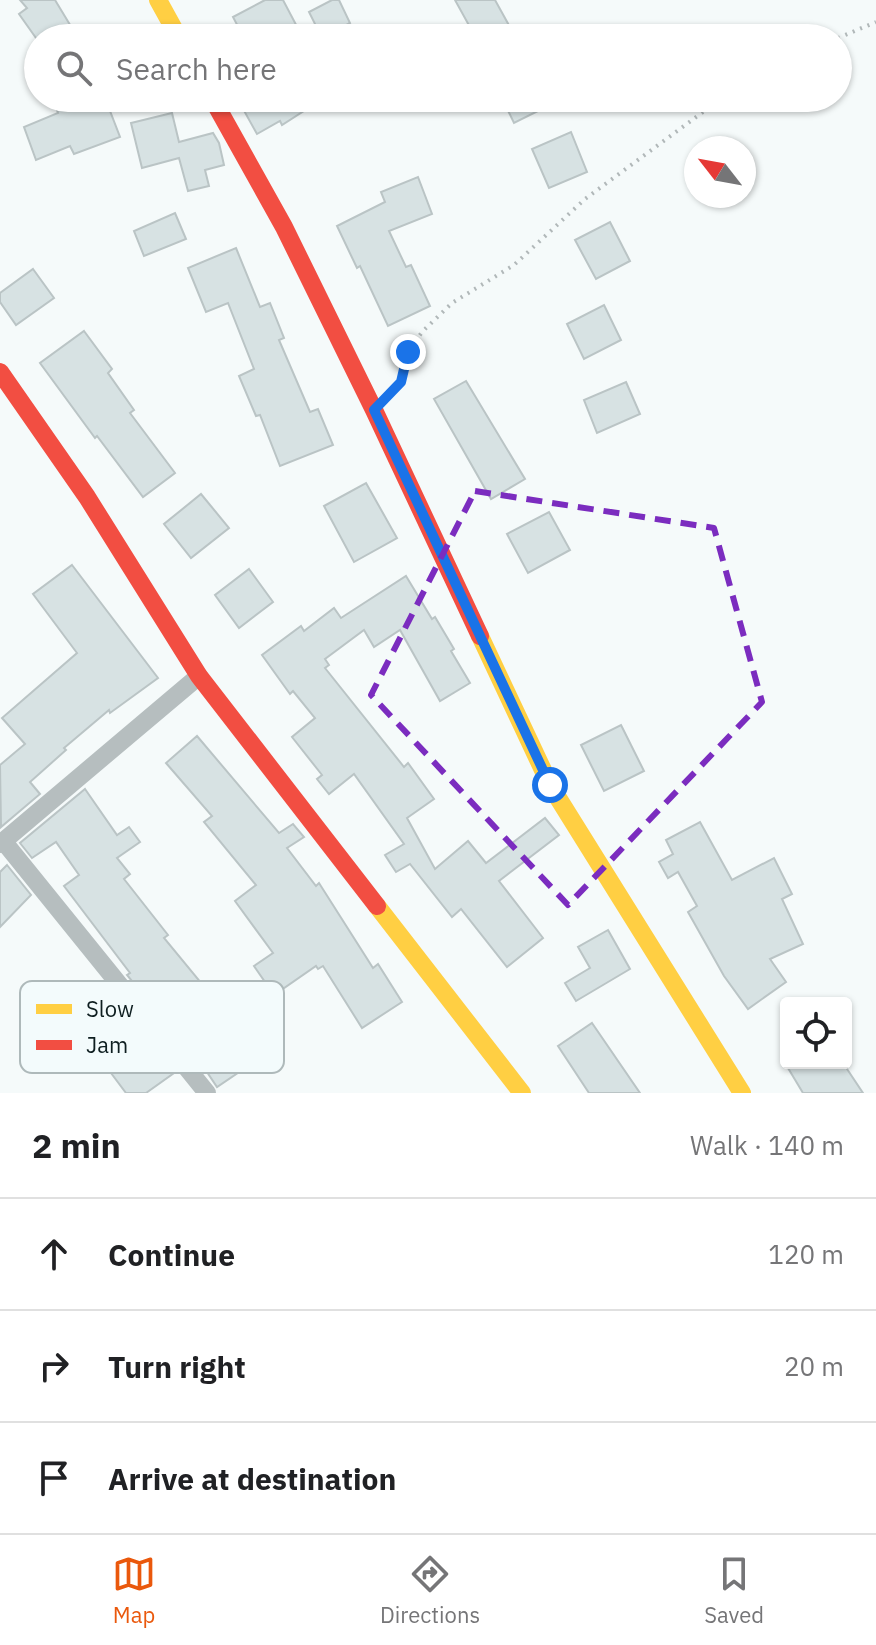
<!DOCTYPE html>
<html lang="en">
<head>
<meta charset="utf-8">
<style>
  :root { --surface:#fff; --page:#f6f6f6; --text:#202124; --muted:#757577; --line:#e0e0e0; --accent:#ea580c }
  body { margin:0; font-family:"IBM Plex Sans",sans-serif; background:var(--page); color:var(--text) }
  .controls { position:absolute; right:24px; bottom:24px; display:grid; overflow:hidden; border-radius:8px; box-shadow:0 2px 6px #0004 }
  .controls button { width:72px; height:72px; display:grid; place-items:center; padding:0; border:0; border-bottom:2px solid var(--line); background:var(--surface); color:var(--text); font:40px sans-serif }
  .compass { position:absolute; left:684px; top:136px; width:72px; height:72px; border-radius:50%; background:var(--surface); box-shadow:0 2px 6px #0004; rotate:301deg }
  .stop { position:absolute; width:24px; height:24px; margin:-18px; border:6px solid #1a73e8; border-radius:50%; background:#fff }
  .stop.end { background:#1a73e8; border-color:#fff; box-shadow:0 2px 8px #0008 }
  .list { margin:0; padding:0; list-style:none }
  h2 { display:flex; justify-content:space-between; align-items:center; height:104px; margin:0; padding:0 32px; font-size:34px }
  h2 small { font-size:26px; font-weight:400; color:var(--muted) }
  .list li { display:grid; grid-template-columns:52px 1fr auto; gap:24px; align-items:center; box-sizing:border-box; height:112px; padding:0 32px; border-top:2px solid var(--line) }
  .list b { display:block; font-size:30px; white-space:nowrap }
  .list em { font-size:26px; font-style:normal; color:var(--muted) }
  .icon { flex:none; width:44px; height:44px; fill:none; stroke:currentColor; stroke-width:2; stroke-linecap:round; stroke-linejoin:round }
  .map { position:relative; flex:none; width:876px; height:1093px; overflow:hidden }
  .search { position:absolute; background:var(--surface); box-shadow:0 2px 6px #0004; left:24px; right:24px; top:24px; height:88px; display:flex; align-items:center; gap:20px; box-sizing:border-box; padding:0 28px; border-radius:44px; color:var(--muted); font-size:30px }
  .sheet { height:440px; background:var(--surface) }
  nav { display:flex; justify-content:space-around; align-items:center; box-sizing:border-box; height:112px; border-top:2px solid var(--line); background:var(--surface); font-size:22px; color:var(--muted) }
  nav a { display:grid; justify-items:center; gap:4px }
  nav .on { color:var(--accent) }
  .map>svg:first-child { display:block }
</style>
</head>
<body>
<div class="map">
<svg width="876" height="1093" viewBox="0 0 876 1093">
  <rect width="100%" height="100%" fill="#f5fafa"/>
  <g fill="#d7e2e3" stroke="#bac4c5" stroke-width="2">
    <polygon points="20,0 55,0 78,38 36,38 19,14 27,8"/>
    <polygon points="265,0 283,0 303,38 244,38 233,17"/>
    <polygon points="332,0 339,0 350,23 322,38 309,12"/>
    <polygon points="455,0 495,0 516,38 476,38"/>
    <polygon points="80,98 105,98 120,137 74,154 70,146 36,160 24,127 58,113 56,107"/>
    <polygon points="237,98 324,98 282,125 280,121 257,134"/>
    <polygon points="502,98 564,98 514,123"/>
    <polygon points="172,113 179,142 213,133 219,143 224,165 205,170 209,186 188,191 179,158 142,168 131,123"/>
    <polygon points="571,132 587,172 549,188 532,149"/>
    <polygon points="418,177 432,214 389,231 406,267 411,265 430,306 388,326 360,266 357,268 337,226 385,202 381,192"/>
    <polygon points="175,213 186,239 144,256 134,231"/>
    <polygon points="610,222 630,261 596,279 575,240"/>
    <polygon points="236,248 260,307 270,303 284,338 279,340 310,412 318,409 333,445 280,466 260,415 256,416 239,376 254,369 228,303 206,312 188,268"/>
    <polygon points="33,269 54,298 16,325 0,302 0,293"/>
    <polygon points="604,305 621,340 584,359 567,324"/>
    <polygon points="84,331 112,369 108,373 134,410 130,413 175,473 143,497 97,436 95,438 40,363"/>
    <polygon points="466,381 525,479 491,499 434,399"/>
    <polygon points="626,382 640,414 597,433 584,400"/>
    <polygon points="366,483 397,538 354,562 324,506"/>
    <polygon points="201,494 229,528 191,558 164,524"/>
    <polygon points="549,512 570,550 528,573 507,534"/>
    <polygon points="72,565 158,678 110,713 109,710 64,748 66,750 30,782 40,794 1,827 0,765 25,744 2,718 77,653 33,594"/>
    <polygon points="249,569 273,602 239,628 215,595"/>
    <polygon points="406,576 432,619 435,617 454,649 451,651 470,683 440,701 400,630 374,647 364,630 325,659 329,665 325,668 404,767 408,763 434,799 407,818 435,869 468,841 486,863 545,818 559,835 499,881 543,938 507,967 461,909 452,917 410,864 396,872 385,855 404,844 354,774 329,794 317,779 322,775 292,737 315,718 293,691 290,694 262,655 301,626 304,631 334,608 341,618"/>
    <polygon points="621,725 644,771 604,791 581,745"/>
    <polygon points="197,736 279,833 293,824 304,837 287,848 316,886 319,883 373,968 378,964 402,1002 362,1028 323,966 318,969 316,966 274,995 254,966 273,953 235,901 256,885 204,822 212,816 166,763"/>
    <polygon points="85,789 117,835 129,827 140,842 117,858 130,874 124,879 168,935 164,938 207,990 166,1023 127,975 130,973 64,886 79,875 56,842 32,858 20,843"/>
    <polygon points="700,822 732,880 774,858 792,894 782,899 803,944 770,959 786,982 748,1009 724,976 688,912 697,906 678,872 668,878 659,862 673,854 666,840"/>
    <polygon points="7,865 31,895 0,927 0,872"/>
    <polygon points="608,930 630,969 576,1001 565,983 590,968 578,947"/>
    <polygon points="108,990 174,1073 146,1093 126,1093 105,1065 109,1062 74,1015"/>
    <polygon points="592,1023 640,1093 589,1093 558,1046"/>
    <polygon points="226,1028 251,1064 217,1087 193,1051"/>
    <polygon points="785,1063 843,1063 863,1093 803,1093"/>
  </g>
  <g fill="none" stroke-linecap="round" stroke-linejoin="round">
    <g stroke="#b1b8b9" stroke-width="4" stroke-dasharray="2 6" stroke-linecap="butt">
      <polyline points="838,38 876,22"/>
      <polyline points="392,391 401,382 408,352 422,332 452,303 514,265 585,199 722,98"/>
    </g>
    <g stroke="#b6bebf" stroke-width="18">
      <polyline points="4,842 207,1093"/>
      <polyline points="0,844 199,676"/>
    </g>
    <g stroke="#ffcf43" stroke-width="18">
      <polyline points="158,0 179,38"/>
      <polyline points="480,636 550,785 742,1093"/>
      <polyline points="377,906 522,1093"/>
    </g>
    <g stroke="#f24e42" stroke-width="18">
      <polyline points="212,98 284,227 374,410 480,636"/>
      <polyline points="0,372 87,497 199,676 377,906"/>
    </g>
  </g>
  <g fill="none" stroke-linecap="round" stroke-linejoin="round">
    <polyline stroke="#1a73e8" stroke-width="10" points="408,352 401,382 374,410 550,785"/>
  </g>
  <path fill="none" stroke="#7b2cbf" stroke-width="6" stroke-dasharray="16 10" stroke-linejoin="round" d="M 475,491 L 714,528 L 762,702 L 568,905 L 371,695 Z"/>
  <rect x="20" y="981" width="264" height="92" rx="12" fill="#f3fbfc" stroke="#aeb9ba" stroke-width="2"/>
  <rect x="36" y="1004" width="36" height="10" fill="#ffcf43"/>
  <rect x="36" y="1040" width="36" height="10" fill="#f24e42"/>
  <g font-size="22" fill="#0e1e20">
    <text x="86" y="1017">Slow</text>
    <text x="86" y="1053">Jam</text>
  </g>
</svg>
<div class="controls">
<button><svg class="icon" aria-label="locate" viewBox="0 0 24 24"><circle cx="12" cy="12" r="6"/><path d="M12 2v4M12 18v4M2 12h4M18 12h4"/></svg></button>
</div>
<svg class="compass" viewBox="-18 -18 36 36"><path d="M0-13l5 13h-10z" fill="#e53935"/><path d="M0 13l5-13h-10z" fill="#757577"/></svg>
<div class="stop" style="left:550px;top:785px"></div>
<div class="stop end" style="left:408px;top:352px"></div>
<div class="search"><svg class="icon" aria-label="search" viewBox="0 0 24 24"><circle cx="10" cy="10" r="6"/><path d="M15 15l6 6"/></svg>Search here</div>
</div>
<section class="sheet">
<h2>2 min<small>Walk · 140 m</small></h2>
<ul class="list">
<li><svg class="icon" aria-label="ahead" viewBox="0 0 24 24"><path d="M12 20V5M6 11l6-6 6 6"/></svg><div><b>Continue</b></div><em>120 m</em></li>
<li><svg class="icon" aria-label="right" viewBox="0 0 24 24"><path d="M7 20v-9h11M14 6l5 5-5 5"/></svg><div><b>Turn right</b></div><em>20 m</em></li>
<li><svg class="icon" aria-label="arrive" viewBox="0 0 24 24"><path d="M6 21V4h12l-3 4 3 4H6"/></svg><div><b>Arrive at destination</b></div></li>
</ul>
</section>
<nav>
<a class="on"><svg class="icon" aria-label="map" viewBox="0 0 24 24"><path d="M3 6l6-2 6 2 6-2v14l-6 2-6-2-6 2zM9 4v14M15 6v14"/></svg>Map</a>
<a><svg class="icon" aria-label="directions" viewBox="0 0 24 24"><path d="M12 3l9 9-9 9-9-9zM9 14v-3h6M13 9l2 2-2 2"/></svg>Directions</a>
<a><svg class="icon" aria-label="saved" viewBox="0 0 24 24"><path d="M7 4h10v16l-5-4-5 4z"/></svg>Saved</a>
</nav>
</body>
</html>
